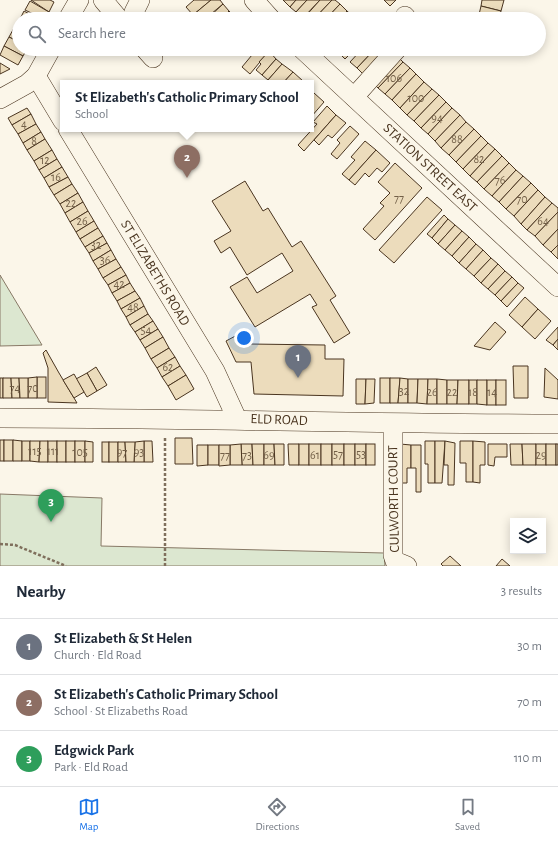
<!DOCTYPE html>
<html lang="en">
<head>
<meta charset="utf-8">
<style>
  :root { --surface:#fff; --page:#f2f2f3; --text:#1f2937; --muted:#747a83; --line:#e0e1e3; --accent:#1a73e8 }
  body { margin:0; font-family:"Alegreya Sans",sans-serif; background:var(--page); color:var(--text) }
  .controls { position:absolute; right:12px; bottom:12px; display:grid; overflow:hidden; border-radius:0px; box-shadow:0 2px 10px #0003 }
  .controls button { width:36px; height:36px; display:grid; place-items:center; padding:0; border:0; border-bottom:1px solid var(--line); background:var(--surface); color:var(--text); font:20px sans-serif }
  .you { position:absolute; left:244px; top:338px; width:14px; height:14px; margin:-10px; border:3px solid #fff; border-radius:50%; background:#1a73e8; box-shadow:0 0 0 6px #1a73e833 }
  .badge { display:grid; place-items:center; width:26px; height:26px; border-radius:50%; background:var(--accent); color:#fff; font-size:13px; font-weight:700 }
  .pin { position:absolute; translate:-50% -33px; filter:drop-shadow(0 1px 2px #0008) }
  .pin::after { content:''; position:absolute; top:21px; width:14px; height:12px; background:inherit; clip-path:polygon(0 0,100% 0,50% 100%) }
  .popup { position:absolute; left:60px; top:80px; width:254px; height:52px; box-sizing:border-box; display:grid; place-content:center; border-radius:0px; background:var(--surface); filter:drop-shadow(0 1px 3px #0005); font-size:13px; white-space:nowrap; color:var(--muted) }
  .popup b { font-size:15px; color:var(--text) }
  .popup::after { content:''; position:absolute; left:50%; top:100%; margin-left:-8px; border:8px solid transparent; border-top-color:var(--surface) }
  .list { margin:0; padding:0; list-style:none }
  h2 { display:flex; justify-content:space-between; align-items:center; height:52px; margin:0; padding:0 16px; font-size:17px }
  h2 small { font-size:13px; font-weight:400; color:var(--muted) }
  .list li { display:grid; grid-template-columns:26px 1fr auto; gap:12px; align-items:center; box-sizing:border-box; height:56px; padding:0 16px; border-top:1px solid var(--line) }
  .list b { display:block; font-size:15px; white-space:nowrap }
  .list p { margin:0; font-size:13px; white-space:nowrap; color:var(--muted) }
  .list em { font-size:13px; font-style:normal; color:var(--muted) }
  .icon { flex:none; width:22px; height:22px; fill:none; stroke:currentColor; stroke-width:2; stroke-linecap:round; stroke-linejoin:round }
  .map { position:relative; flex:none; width:558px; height:566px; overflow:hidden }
  .search { position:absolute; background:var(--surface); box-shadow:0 2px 10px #0003; left:12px; right:12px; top:12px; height:44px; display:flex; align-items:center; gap:10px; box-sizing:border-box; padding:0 14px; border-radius:22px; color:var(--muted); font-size:15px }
  .sheet { height:220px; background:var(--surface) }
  nav { display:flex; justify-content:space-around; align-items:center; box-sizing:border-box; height:56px; border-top:1px solid var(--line); background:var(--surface); font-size:11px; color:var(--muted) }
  nav a { display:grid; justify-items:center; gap:2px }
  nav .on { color:var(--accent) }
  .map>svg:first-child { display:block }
</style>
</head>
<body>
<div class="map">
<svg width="558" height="566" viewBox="0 0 558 566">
  <rect width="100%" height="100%" fill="#fbf6e9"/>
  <g fill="#dce7d0" stroke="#887966">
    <polygon points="0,275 42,345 0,346"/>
    <polygon points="0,494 102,498 101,546 384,553 385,566 0,566"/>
  </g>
  <g fill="#ecdcbc" stroke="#4a3520">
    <polygon points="31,0 50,0 54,2 49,12"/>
    <polygon points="194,0 211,0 193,15 186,7"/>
    <polygon points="211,0 220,0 223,4 205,19 196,19 193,15"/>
    <polygon points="283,0 296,0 290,7"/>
    <polygon points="296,0 307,0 296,12 290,7"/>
    <polygon points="307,0 320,0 302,19 296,12"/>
    <polygon points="320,0 332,0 314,19 303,19"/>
    <polygon points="332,0 335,0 340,4 326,19 314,19"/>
    <polygon points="384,0 396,0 390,6"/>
    <polygon points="482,0 504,0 501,11 481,6"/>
    <polygon points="30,1 49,12 44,19 25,10"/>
    <polygon points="223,4 229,11 221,19 207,19"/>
    <polygon points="340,4 347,11 340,19 326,19"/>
    <polygon points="481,6 501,11 499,19 478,19"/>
    <polygon points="24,11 38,19 20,19"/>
    <polygon points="229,11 235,17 234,19 221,19"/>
    <polygon points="347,11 355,18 340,19"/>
    <polygon points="19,20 19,31 14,28"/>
    <polygon points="14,28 19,31 19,42 9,37"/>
    <polygon points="9,37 19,42 19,49 27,49 23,56 4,46"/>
    <polygon points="4,46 23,56 18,65 0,55"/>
    <polygon points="257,49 266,49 269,51 250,74 242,67"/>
    <polygon points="342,49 355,49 345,59 338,52"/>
    <polygon points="362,49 375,49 357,68 350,62"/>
    <polygon points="375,49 389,49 364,75 357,68"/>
    <polygon points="269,51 276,59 262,75 256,70 261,64 259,62"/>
    <polygon points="397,56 403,62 378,88 372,82"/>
    <polygon points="276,59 282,64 268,80 262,75"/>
    <polygon points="403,62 410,68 385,94 378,88"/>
    <polygon points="0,63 10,69 0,74"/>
    <polygon points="282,64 293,72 283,83 271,83 268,80"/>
    <polygon points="410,68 416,74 392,100 385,94"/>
    <polygon points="293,72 303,81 301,83 283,83"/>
    <polygon points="416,74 424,82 400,108 392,100"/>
    <polygon points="424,82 432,89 407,115 400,108"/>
    <polygon points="432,89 439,95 414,121 407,115"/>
    <polygon points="314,93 324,102 311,117 311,96"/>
    <polygon points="439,95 446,102 421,128 414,121"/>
    <polygon points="446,102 452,108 428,134 421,128"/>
    <polygon points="327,106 336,115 304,151 298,145 317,124 313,122"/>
    <polygon points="27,108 31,114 12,125 8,118"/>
    <polygon points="452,108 460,115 435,141 428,134"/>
    <polygon points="31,114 36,124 18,134 12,125"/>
    <polygon points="336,115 346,123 332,138 328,135 319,145 314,140"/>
    <polygon points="460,115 466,122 441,148 435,141"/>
    <polygon points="466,122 474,129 449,155 441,148"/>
    <polygon points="36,124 41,132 23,143 18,134"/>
    <polygon points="350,126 359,134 337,159 331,154 340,143 337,140"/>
    <polygon points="474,129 481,136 456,162 449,155"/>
    <polygon points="41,132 45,139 27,150 23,143"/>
    <polygon points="481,136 488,143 463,169 456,162"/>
    <polygon points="45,139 52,150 34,161 27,150"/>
    <polygon points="365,141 376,150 349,180 342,174 355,160 351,157"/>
    <polygon points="488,143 495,149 470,176 463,169"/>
    <polygon points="495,149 502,156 477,182 470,176"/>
    <polygon points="52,150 57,159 39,170 34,161"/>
    <polygon points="376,150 390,163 382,172 377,168 369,177 365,173 355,185 349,180"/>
    <polygon points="502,156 509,163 484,189 477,182"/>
    <polygon points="57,159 62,167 44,178 39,170"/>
    <polygon points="395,163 422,188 375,240 363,229 384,206 380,203 390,193 378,182"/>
    <polygon points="509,163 516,170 492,196 484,189"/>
    <polygon points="62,167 68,177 49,187 44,178"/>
    <polygon points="516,170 523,176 499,202 492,196"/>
    <polygon points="523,176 531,183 506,209 499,202"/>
    <polygon points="68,177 72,184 54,195 49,187"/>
    <polygon points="245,181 263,211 268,208 292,247 301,241 336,296 330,300 350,333 334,343 312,307 317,305 310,294 255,327 230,287 247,277 257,293 293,271 282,253 247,275 230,247 221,253 214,241 231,231 212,201"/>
    <polygon points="531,183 538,190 514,216 506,209"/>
    <polygon points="72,184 78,193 60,204 54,195"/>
    <polygon points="538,190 545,197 521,224 514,216"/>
    <polygon points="78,193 83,202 65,213 60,204"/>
    <polygon points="427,197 442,210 394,263 379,250"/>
    <polygon points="545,197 552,203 527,230 521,224"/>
    <polygon points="83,202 88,211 70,222 65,213"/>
    <polygon points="552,203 558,208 558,212 535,236 527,230"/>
    <polygon points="88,211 94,221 76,232 70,222"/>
    <polygon points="558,212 558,229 543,245 535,236"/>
    <polygon points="444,215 448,219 432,238 427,234"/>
    <polygon points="448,219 455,225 438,244 432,238"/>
    <polygon points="94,221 98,228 80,239 76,232"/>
    <polygon points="455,225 462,231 445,250 438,244"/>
    <polygon points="98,228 103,236 85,247 80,239"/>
    <polygon points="558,229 558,245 551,252 543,245"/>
    <polygon points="462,231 469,237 452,256 445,250"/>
    <polygon points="103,236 107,243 89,253 85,247"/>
    <polygon points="469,237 476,244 459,263 452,256"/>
    <polygon points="107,243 111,250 93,261 89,253"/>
    <polygon points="476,244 483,250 466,269 459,263"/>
    <polygon points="558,245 558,259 551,252"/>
    <polygon points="111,250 116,259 98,269 93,261"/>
    <polygon points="483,250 491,258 474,276 466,269"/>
    <polygon points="491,258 498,264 481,283 474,276"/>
    <polygon points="116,259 121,267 103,278 98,269"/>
    <polygon points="498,264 505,271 488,289 481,283"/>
    <polygon points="121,267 126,275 108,285 103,278"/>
    <polygon points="505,271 512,277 495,295 488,289"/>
    <polygon points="126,275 130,283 112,293 108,285"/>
    <polygon points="512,277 518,283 501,301 495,295"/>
    <polygon points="130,283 135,291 117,301 112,293"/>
    <polygon points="518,283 524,288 507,307 501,301"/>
    <polygon points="135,291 140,298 121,309 117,301"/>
    <polygon points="525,297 538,309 522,327 509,315"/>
    <polygon points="140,298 144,306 126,317 121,309"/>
    <polygon points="144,306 148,314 130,325 126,317"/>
    <polygon points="538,309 551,321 535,339 522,327"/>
    <polygon points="148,314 153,321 135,332 130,325"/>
    <polygon points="153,321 158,329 140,340 135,332"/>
    <polygon points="495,322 506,332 490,350 474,346"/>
    <polygon points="558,327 558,339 553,345 546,340"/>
    <polygon points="158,329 163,337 145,348 140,340"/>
    <polygon points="241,333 249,344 325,345 325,359 344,359 343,396 254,394 251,362 236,362 226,341"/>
    <polygon points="163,337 169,348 151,359 145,348"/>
    <polygon points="558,339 558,350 553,345"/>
    <polygon points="169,348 175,357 157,368 151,359"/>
    <polygon points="46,350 59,373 77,403 48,402 48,368 43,353"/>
    <polygon points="175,357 180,366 162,377 157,368"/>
    <polygon points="180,366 186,375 168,386 162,377"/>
    <polygon points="513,366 528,366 528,398 514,398"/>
    <polygon points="96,367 107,385 97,391 87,373"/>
    <polygon points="545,368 558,380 558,399 544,397"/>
    <polygon points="87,373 97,391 87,397 76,379"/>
    <polygon points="74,374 84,392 74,398 63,380"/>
    <polygon points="186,375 194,389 176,400 168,386"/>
    <rect x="37" y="377" width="9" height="21"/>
    <polygon points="37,377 37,398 28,398 28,378"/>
    <rect x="0" y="378" width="3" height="20"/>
    <polygon points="3,378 11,378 12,398 3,398"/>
    <polygon points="11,378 19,378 20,398 12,398"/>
    <polygon points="19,378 28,378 28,398 20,398"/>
    <rect x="380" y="378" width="10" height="25"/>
    <polygon points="390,378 400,378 398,403 390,403"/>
    <polygon points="400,378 408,379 408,403 398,403"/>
    <polygon points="356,379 366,379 365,404 356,404"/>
    <polygon points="366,379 375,379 374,403 365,404"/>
    <polygon points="408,379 418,379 417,403 408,403"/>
    <polygon points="418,379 428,379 427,404 417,403"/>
    <polygon points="428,379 437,379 437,404 427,404"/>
    <polygon points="437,379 447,380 447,404 437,404"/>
    <polygon points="447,380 458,380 457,404 447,404"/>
    <polygon points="458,380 469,380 469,404 457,404"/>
    <rect x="469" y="380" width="8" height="24"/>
    <polygon points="477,380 487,380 487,405 477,404"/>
    <rect x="487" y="380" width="9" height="25"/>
    <rect x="496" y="380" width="10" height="25"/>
    <polygon points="175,438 192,438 193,464 175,464"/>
    <rect x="0" y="440" width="4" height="21"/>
    <rect x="4" y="440" width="9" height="21"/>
    <polygon points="13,440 22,441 22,461 13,461"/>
    <rect x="22" y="441" width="8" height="20"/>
    <polygon points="30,441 40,441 39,462 30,461"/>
    <polygon points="40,441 48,441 48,462 39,462"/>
    <rect x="48" y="441" width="9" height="21"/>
    <rect x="57" y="441" width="9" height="21"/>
    <rect x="66" y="441" width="9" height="21"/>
    <rect x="75" y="441" width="10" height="21"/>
    <polygon points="85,441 93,442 93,462 85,462"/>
    <polygon points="144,441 152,441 153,462 144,462"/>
    <polygon points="144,441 144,462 134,462 135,442"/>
    <polygon points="425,441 435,441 435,483 428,483 428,464 425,464"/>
    <polygon points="435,441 445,441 442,483 435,483"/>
    <polygon points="445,441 455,443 454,485 448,485 448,465 444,465"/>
    <polygon points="460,441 473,441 473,482 466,482 466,463 460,463"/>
    <polygon points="473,441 485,442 485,465 480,465 480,483 473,482"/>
    <rect x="102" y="442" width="7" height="20"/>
    <rect x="109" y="442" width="9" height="20"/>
    <polygon points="118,442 125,442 126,462 118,462"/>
    <polygon points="125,442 135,442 134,462 126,462"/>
    <polygon points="241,444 252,444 253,465 242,465"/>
    <polygon points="241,444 242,465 230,465 230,445"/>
    <polygon points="252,444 264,444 264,465 253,465"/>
    <polygon points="264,444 274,444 275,465 264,465"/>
    <polygon points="274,444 284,444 284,465 275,465"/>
    <polygon points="288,444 299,444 299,465 289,465"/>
    <rect x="299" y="444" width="10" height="21"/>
    <rect x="309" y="444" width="12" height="21"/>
    <rect x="321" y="444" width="11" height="21"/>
    <rect x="332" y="444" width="12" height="21"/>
    <rect x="344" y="444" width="11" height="21"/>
    <rect x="355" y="444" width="11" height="21"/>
    <rect x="366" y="444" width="9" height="21"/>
    <polygon points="400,444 411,445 411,468 407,468 407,483 400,483"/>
    <polygon points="488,444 507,444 507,457 495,457 494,466 488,465"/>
    <polygon points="510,444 522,444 523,465 511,465"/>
    <polygon points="522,444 536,444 536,465 523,465"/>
    <rect x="536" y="444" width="10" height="21"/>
    <rect x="546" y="444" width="10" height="21"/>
    <rect x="556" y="444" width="2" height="21"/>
    <polygon points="197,445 208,445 208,465 197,466"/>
    <rect x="208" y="445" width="11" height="20"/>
    <polygon points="219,445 230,445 230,465 219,466"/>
    <polygon points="411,445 421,445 421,492 416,492 416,468 411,468"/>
    <polygon points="450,556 461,566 443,566 441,564"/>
    <polygon points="502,559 510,566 496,566"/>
  </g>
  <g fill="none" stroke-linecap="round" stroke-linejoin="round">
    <defs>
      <g id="minor">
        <polyline points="103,0 119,19"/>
        <polyline points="254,0 271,19"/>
        <polyline points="134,12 140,0"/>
        <polyline points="405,16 407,19"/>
        <polyline points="68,19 79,0"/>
        <polyline points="145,49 153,58"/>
        <polyline points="302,49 558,287"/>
        <polyline points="36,76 63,121"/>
        <polyline points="354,97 397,49"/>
        <polyline points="0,99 27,84 36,76 51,49"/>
        <polyline points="68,129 215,371 237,419"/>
        <path d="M 0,418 C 186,418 372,424 558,424"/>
        <polyline points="393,424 393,555 395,561 407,566"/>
      </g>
    </defs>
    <use href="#minor" stroke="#4a3520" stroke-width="20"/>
    <g stroke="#7f6f5c" stroke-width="2.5" stroke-dasharray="3 2" stroke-linecap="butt">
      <polyline points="0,544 15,545 66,566"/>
      <polyline points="165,566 165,436"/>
    </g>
    <use href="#minor" stroke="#fbf6e9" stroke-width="19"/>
  </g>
  <g text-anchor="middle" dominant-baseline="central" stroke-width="3" stroke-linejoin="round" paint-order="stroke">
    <g font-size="12" fill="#725f47">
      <text x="394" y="78">106</text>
      <text x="416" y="98">100</text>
      <text x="437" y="118">94</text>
      <text x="24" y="124">4</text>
      <text x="457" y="139">88</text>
      <text x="34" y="141">8</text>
      <text x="479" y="159">82</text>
      <text x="45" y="160">12</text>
      <text x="56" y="177">16</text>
      <text x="500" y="180">76</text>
      <text x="399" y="198">77</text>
      <text x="522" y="199">70</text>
      <text x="71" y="203">22</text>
      <text x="82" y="221">26</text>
      <text x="543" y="221">64</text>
      <text x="96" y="245">32</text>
      <text x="105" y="260">36</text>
      <text x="119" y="284">42</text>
      <text x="133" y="307">48</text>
      <text x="146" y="330">54</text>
      <text x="168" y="367">62</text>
      <text x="15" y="388">74</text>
      <text x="33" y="388">70</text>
      <text x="404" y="391">32</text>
      <text x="432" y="392">26</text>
      <text x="452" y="392">22</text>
      <text x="473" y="392">18</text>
      <text x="492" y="392">14</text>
      <text x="35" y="451">115</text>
      <text x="53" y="451">111</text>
      <text x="80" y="452">105</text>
      <text x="122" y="452">97</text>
      <text x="139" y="452">93</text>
      <text x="338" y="454">57</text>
      <text x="361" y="454">53</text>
      <text x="225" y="455">77</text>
      <text x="247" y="455">73</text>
      <text x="269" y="455">69</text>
      <text x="315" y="455">61</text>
      <text x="541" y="455">29</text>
    </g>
    <g font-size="14" fill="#4a3520" stroke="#fbf6e9">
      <text transform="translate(430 168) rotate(43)">STATION STREET EAST</text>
      <text transform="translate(155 273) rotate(59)">ST ELIZABETHS ROAD</text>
      <text transform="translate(279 420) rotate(2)">ELD ROAD</text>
      <text transform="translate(394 499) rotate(-91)">CULWORTH COURT</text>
    </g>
  </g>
</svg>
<div class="controls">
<button><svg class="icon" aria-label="layers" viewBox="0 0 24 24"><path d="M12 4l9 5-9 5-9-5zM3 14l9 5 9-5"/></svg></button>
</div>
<div class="you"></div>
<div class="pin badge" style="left:298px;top:378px;background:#6b7280">1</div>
<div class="pin badge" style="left:187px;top:178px;background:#8d6e63">2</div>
<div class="popup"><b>St Elizabeth's Catholic Primary School</b>School</div>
<div class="pin badge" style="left:51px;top:522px;background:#2e9e5b">3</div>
<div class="search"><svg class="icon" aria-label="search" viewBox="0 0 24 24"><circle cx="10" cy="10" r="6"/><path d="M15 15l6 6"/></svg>Search here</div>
</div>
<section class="sheet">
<h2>Nearby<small>3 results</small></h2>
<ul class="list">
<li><span class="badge" style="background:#6b7280">1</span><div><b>St Elizabeth &amp; St Helen</b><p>Church · Eld Road</p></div><em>30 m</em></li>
<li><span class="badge" style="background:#8d6e63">2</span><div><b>St Elizabeth's Catholic Primary School</b><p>School · St Elizabeths Road</p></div><em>70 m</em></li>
<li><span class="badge" style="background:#2e9e5b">3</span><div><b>Edgwick Park</b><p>Park · Eld Road</p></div><em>110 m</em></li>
</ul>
</section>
<nav>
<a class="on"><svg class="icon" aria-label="map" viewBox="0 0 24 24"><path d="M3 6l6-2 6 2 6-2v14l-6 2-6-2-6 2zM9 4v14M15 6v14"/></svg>Map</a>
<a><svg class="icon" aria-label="directions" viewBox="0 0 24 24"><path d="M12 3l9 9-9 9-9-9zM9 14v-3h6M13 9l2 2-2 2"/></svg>Directions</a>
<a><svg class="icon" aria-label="saved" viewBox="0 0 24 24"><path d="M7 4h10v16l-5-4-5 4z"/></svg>Saved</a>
</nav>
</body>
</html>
